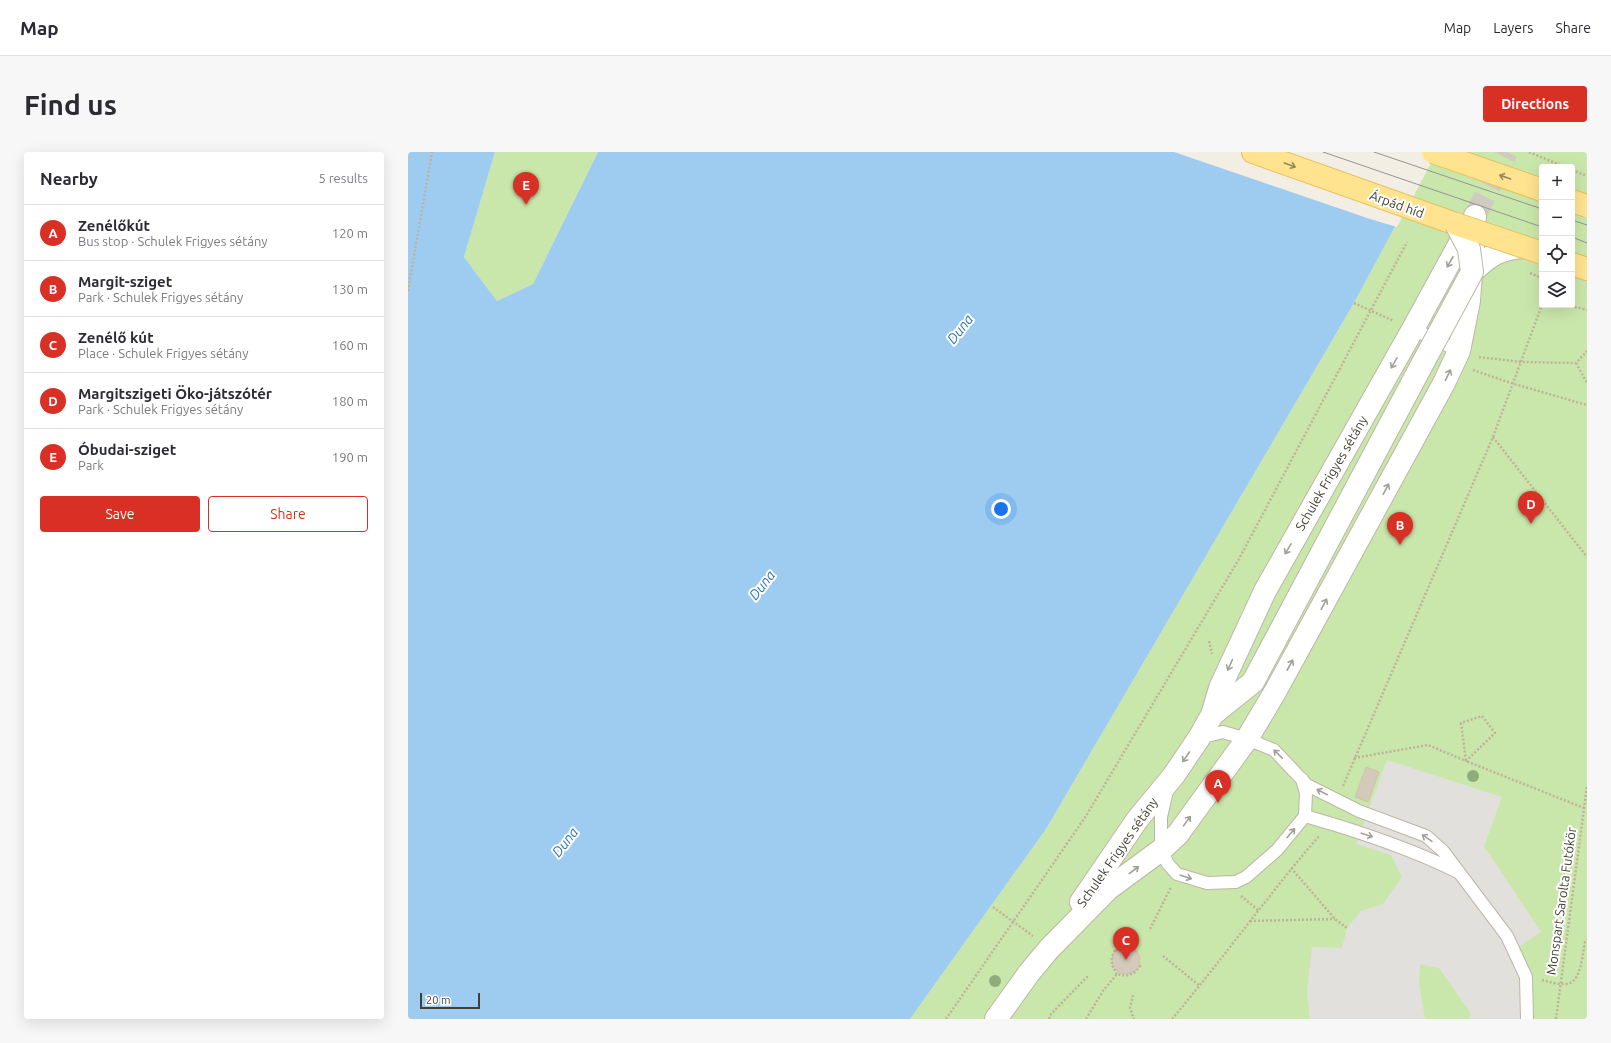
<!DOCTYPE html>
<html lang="en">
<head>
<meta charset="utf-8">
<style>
  :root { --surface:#fff; --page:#f7f7f7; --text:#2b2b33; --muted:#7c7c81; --line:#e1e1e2; --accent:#d93025 }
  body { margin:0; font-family:Ubuntu,sans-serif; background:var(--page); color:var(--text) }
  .controls { position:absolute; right:12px; top:12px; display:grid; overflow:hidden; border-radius:4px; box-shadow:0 4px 16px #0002 }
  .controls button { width:36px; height:36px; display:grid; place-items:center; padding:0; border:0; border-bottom:1px solid var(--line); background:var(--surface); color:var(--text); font:20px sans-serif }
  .scale { position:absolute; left:12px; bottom:10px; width:60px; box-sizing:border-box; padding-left:4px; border:2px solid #443e33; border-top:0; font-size:11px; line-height:14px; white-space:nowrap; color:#443e33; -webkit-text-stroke:3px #fff; paint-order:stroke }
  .you { position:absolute; left:593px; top:357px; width:14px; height:14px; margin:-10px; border:3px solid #fff; border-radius:50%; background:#1a73e8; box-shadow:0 0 0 6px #1a73e833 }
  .badge { display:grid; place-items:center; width:26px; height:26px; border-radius:50%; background:var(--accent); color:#fff; font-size:13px; font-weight:700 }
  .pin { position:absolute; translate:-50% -33px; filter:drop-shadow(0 1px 2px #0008) }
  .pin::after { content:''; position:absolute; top:21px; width:14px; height:12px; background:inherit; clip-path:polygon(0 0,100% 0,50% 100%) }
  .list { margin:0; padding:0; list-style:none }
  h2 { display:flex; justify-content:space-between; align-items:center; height:52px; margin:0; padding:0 16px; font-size:17px }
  h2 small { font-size:13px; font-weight:400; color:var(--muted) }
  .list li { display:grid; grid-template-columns:26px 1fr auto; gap:12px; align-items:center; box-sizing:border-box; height:56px; padding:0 16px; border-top:1px solid var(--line) }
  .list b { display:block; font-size:15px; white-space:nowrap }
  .list p { margin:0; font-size:13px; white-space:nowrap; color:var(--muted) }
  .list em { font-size:13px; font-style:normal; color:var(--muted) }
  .actions { display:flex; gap:8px; padding:12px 16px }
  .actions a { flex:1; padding:9px 0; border:1px solid var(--accent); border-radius:4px; text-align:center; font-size:14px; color:var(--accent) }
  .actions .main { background:var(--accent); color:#fff }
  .icon { flex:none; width:22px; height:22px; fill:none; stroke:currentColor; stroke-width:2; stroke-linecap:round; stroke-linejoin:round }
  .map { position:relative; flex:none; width:1179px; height:867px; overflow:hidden; border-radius:4px }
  header { display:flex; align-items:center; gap:24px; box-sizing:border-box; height:56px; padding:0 20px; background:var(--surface); border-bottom:1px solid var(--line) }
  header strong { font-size:19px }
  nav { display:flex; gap:22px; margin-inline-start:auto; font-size:14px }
  .intro { display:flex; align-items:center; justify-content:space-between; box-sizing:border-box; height:96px; padding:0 24px }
  h1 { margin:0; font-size:28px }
  .button { padding:10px 18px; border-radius:4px; background:var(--accent); color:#fff; font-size:14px; font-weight:700 }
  main { display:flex; gap:24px; padding:0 24px }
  aside { flex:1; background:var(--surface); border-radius:4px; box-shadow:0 4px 16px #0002 }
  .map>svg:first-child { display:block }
</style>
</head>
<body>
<header>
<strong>Map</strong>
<nav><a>Map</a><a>Layers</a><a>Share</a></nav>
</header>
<div class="intro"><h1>Find us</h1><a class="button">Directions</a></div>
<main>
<aside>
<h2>Nearby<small>5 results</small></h2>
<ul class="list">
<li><span class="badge">A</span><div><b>Zenélőkút</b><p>Bus stop · Schulek Frigyes sétány</p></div><em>120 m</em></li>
<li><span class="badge">B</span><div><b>Margit-sziget</b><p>Park · Schulek Frigyes sétány</p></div><em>130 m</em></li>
<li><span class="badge">C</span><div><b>Zenélő kút</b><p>Place · Schulek Frigyes sétány</p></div><em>160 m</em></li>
<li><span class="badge">D</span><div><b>Margitszigeti Öko-játszótér</b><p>Park · Schulek Frigyes sétány</p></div><em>180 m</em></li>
<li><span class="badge">E</span><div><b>Óbudai-sziget</b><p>Park</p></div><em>190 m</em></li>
</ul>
<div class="actions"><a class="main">Save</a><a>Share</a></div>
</aside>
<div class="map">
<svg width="1179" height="867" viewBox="0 0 1179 867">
  <rect width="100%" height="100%" fill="#f2eee3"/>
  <g fill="#cae7ab" fill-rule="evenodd">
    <polygon points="87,0 190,0 125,132 89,149 56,105"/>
    <path d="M 1027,0 L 1179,0 L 1179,867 L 502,867 L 638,677 L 946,151 ZM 1134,15 L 1164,15 L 1164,153 L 1134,153 Z"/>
  </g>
  <polygon fill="#e2e0dc" points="979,608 1094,645 1076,694 1133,780 1106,798 1118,825 1119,867 1062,867 1063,862 1031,816 1012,812 1011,831 1017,867 902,867 899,840 904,795 934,796 939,776 953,759 975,752 994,725 983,703 948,692"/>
  <polygon fill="#9eccf1" points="0,0 87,0 56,105 89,149 125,132 190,0 1027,0 946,151 638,677 502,867 0,867"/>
  <polygon fill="#f2eee3" points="766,0 1029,0 989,75 962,67"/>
  <g fill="#d4cab9" stroke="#cec2ac">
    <polygon points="958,615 971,620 960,650 947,645"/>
    <circle cx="718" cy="808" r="14"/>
  </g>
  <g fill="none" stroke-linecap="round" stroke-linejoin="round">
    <polyline stroke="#cfcbc0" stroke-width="22" stroke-dasharray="22 11" stroke-linecap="butt" points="1067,64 1099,0"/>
    <defs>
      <g id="service">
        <polyline points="1005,177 1051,199"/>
        <polyline points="791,586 815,580 839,587 866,598 899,633 951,659 1018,684 1035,699 1099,784 1118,825 1119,867"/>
        <polyline points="759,639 753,665 753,698 760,712 769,722 799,731 828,730 838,725 869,698 897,664 898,641 894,627"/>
        <path d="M 897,664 C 950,679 1001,696 1050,720"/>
      </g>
      <g id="minor">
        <path d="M 1064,120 C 1081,104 1092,96 1116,95"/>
        <polyline points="804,563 845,530 1017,207"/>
        <polyline points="673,750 729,668 766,623 791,586 804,563 812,536 857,439 1005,177 1063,71"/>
        <polyline points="588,867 621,821 641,797 700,737 753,698 770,682 839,587 867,540 1036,231 1051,199 1061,149 1067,64"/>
      </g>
      <g id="primary">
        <polyline points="845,0 1048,72"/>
        <polyline points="1164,112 1179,117"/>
      </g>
    </defs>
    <use href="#service" stroke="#bdb6a6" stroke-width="14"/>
    <use href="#minor" stroke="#bdb6a6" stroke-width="24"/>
    <use href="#primary" stroke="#e5c05e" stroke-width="24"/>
    <g stroke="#bfb297" stroke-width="2.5" stroke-dasharray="2 2" stroke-linecap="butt">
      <polyline points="1121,0 1157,15"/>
      <polyline points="1164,18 1179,24"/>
      <polyline points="1122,121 1134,126"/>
      <polyline points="0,139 24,0"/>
      <polyline points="946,151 986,169"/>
      <polyline points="1159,153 1179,158"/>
      <polyline points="1071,205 1114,210 1168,211 1179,199"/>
      <polyline points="1168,211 1179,231"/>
      <polyline points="1065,218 1106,232 1179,253"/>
      <polyline points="1085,285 1179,405"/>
      <polyline points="801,489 804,502"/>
      <polyline points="946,606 1020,593 1058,609 1087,581 1074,564 1053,571 1058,609 1176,656"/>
      <polyline points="935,634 1085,285 1134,153"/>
      <polyline points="883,716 927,767 939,776"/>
      <polyline points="833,744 850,758"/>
      <polyline points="585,755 625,784"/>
      <polyline points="842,769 927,767"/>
      <polyline points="742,777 763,735"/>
      <path d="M 709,799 L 708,797 C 701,807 703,813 709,822"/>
      <polyline points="755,804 792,834"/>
      <path d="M 1134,828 C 1142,830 1154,834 1162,831 C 1173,827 1175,800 1177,790 L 1179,788"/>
      <polyline points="725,843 722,856 726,867"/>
      <polyline points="538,867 678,664 831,407 999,90"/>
      <polyline points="641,867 643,862 681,823"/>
      <path d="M 678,867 L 695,839 L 709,822 C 719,825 726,823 732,814 L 731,813"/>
      <path d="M 764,867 C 815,807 860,743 911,684"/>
      <polyline points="1148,867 1179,634"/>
    </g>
    <use href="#service" stroke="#fff" stroke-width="12"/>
    <use href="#minor" stroke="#fff" stroke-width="22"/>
    <use href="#primary" stroke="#ffe38f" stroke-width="22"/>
    <g stroke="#949494" stroke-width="1">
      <polyline points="915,0 1134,75"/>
      <polyline points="966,0 1134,57"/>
      <polyline points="1164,68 1179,73"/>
      <polyline points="1164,85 1179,91"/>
    </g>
    <defs>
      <polyline id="minor-bridge" points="1017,207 1064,120 1061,97 1048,72"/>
      <g id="primary-bridge">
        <polyline points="1025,0 1134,38"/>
        <polyline points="1164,49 1179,54"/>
        <polyline points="1048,72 1134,101"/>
      </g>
    </defs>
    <use href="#minor-bridge" stroke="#bdb6a6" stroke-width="24" stroke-linecap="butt"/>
    <use href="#primary-bridge" stroke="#e5c05e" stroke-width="24" stroke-linecap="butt"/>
    <use href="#minor-bridge" stroke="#fff" stroke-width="22"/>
    <use href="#primary-bridge" stroke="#ffe38f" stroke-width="22"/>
  </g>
  <g fill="#91ac7b">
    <circle cx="1065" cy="624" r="6"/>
    <circle cx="587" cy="829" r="6"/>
  </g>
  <defs><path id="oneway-shaft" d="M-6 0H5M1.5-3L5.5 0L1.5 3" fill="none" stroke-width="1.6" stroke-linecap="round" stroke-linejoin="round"/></defs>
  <g stroke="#98885c">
    <use href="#oneway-shaft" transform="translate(882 13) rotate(20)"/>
    <use href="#oneway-shaft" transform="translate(1097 25) rotate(-161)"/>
  </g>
  <g stroke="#a29e99">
    <use href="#oneway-shaft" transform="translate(1042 110) rotate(119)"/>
    <use href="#oneway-shaft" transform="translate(986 211) rotate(120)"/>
    <use href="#oneway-shaft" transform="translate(1040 223) rotate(-64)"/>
    <use href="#oneway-shaft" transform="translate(978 337) rotate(-62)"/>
    <use href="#oneway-shaft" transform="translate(880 397) rotate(120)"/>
    <use href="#oneway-shaft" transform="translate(916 452) rotate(-62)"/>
    <use href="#oneway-shaft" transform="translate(822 513) rotate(114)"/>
    <use href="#oneway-shaft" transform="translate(882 513) rotate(-61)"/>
    <use href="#oneway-shaft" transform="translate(870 602) rotate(-136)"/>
    <use href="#oneway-shaft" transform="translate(778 605) rotate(124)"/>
    <use href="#oneway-shaft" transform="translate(914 640) rotate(-153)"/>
    <use href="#oneway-shaft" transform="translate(779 669) rotate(-54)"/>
    <use href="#oneway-shaft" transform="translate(883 681) rotate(-50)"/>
    <use href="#oneway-shaft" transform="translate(959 683) rotate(18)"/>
    <use href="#oneway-shaft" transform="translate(1019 686) rotate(-146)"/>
    <use href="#oneway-shaft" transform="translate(726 718) rotate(-37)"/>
    <use href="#oneway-shaft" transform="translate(778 725) rotate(18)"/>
  </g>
  <g text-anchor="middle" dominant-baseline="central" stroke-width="4" stroke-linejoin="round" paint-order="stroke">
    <g font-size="13" fill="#443e33" stroke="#fff">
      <text transform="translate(989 52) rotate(20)">Árpád híd</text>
      <text transform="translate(923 321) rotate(-60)">Schulek Frigyes sétány</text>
      <text transform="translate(709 700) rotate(-55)">Schulek Frigyes sétány</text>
      <text transform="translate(1153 749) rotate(-82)">Monspart Sarolta Futókör</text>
    </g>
    <g font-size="14" font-style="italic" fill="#2c74b1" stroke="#fff">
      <text transform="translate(552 177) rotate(-52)">Duna</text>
      <text transform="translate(354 433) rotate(-52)">Duna</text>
      <text transform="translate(157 690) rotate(-52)">Duna</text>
    </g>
  </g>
</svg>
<div class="controls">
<button>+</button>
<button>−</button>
<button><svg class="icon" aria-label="locate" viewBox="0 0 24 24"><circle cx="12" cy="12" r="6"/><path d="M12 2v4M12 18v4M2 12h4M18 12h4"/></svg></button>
<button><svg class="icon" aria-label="layers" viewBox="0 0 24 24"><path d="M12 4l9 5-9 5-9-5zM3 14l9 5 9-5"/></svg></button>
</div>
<div class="scale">20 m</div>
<div class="you"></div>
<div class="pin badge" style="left:810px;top:651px">A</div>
<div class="pin badge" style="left:992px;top:393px">B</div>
<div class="pin badge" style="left:718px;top:808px">C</div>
<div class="pin badge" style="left:1123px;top:372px">D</div>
<div class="pin badge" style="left:118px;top:53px">E</div>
</div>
</main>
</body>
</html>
